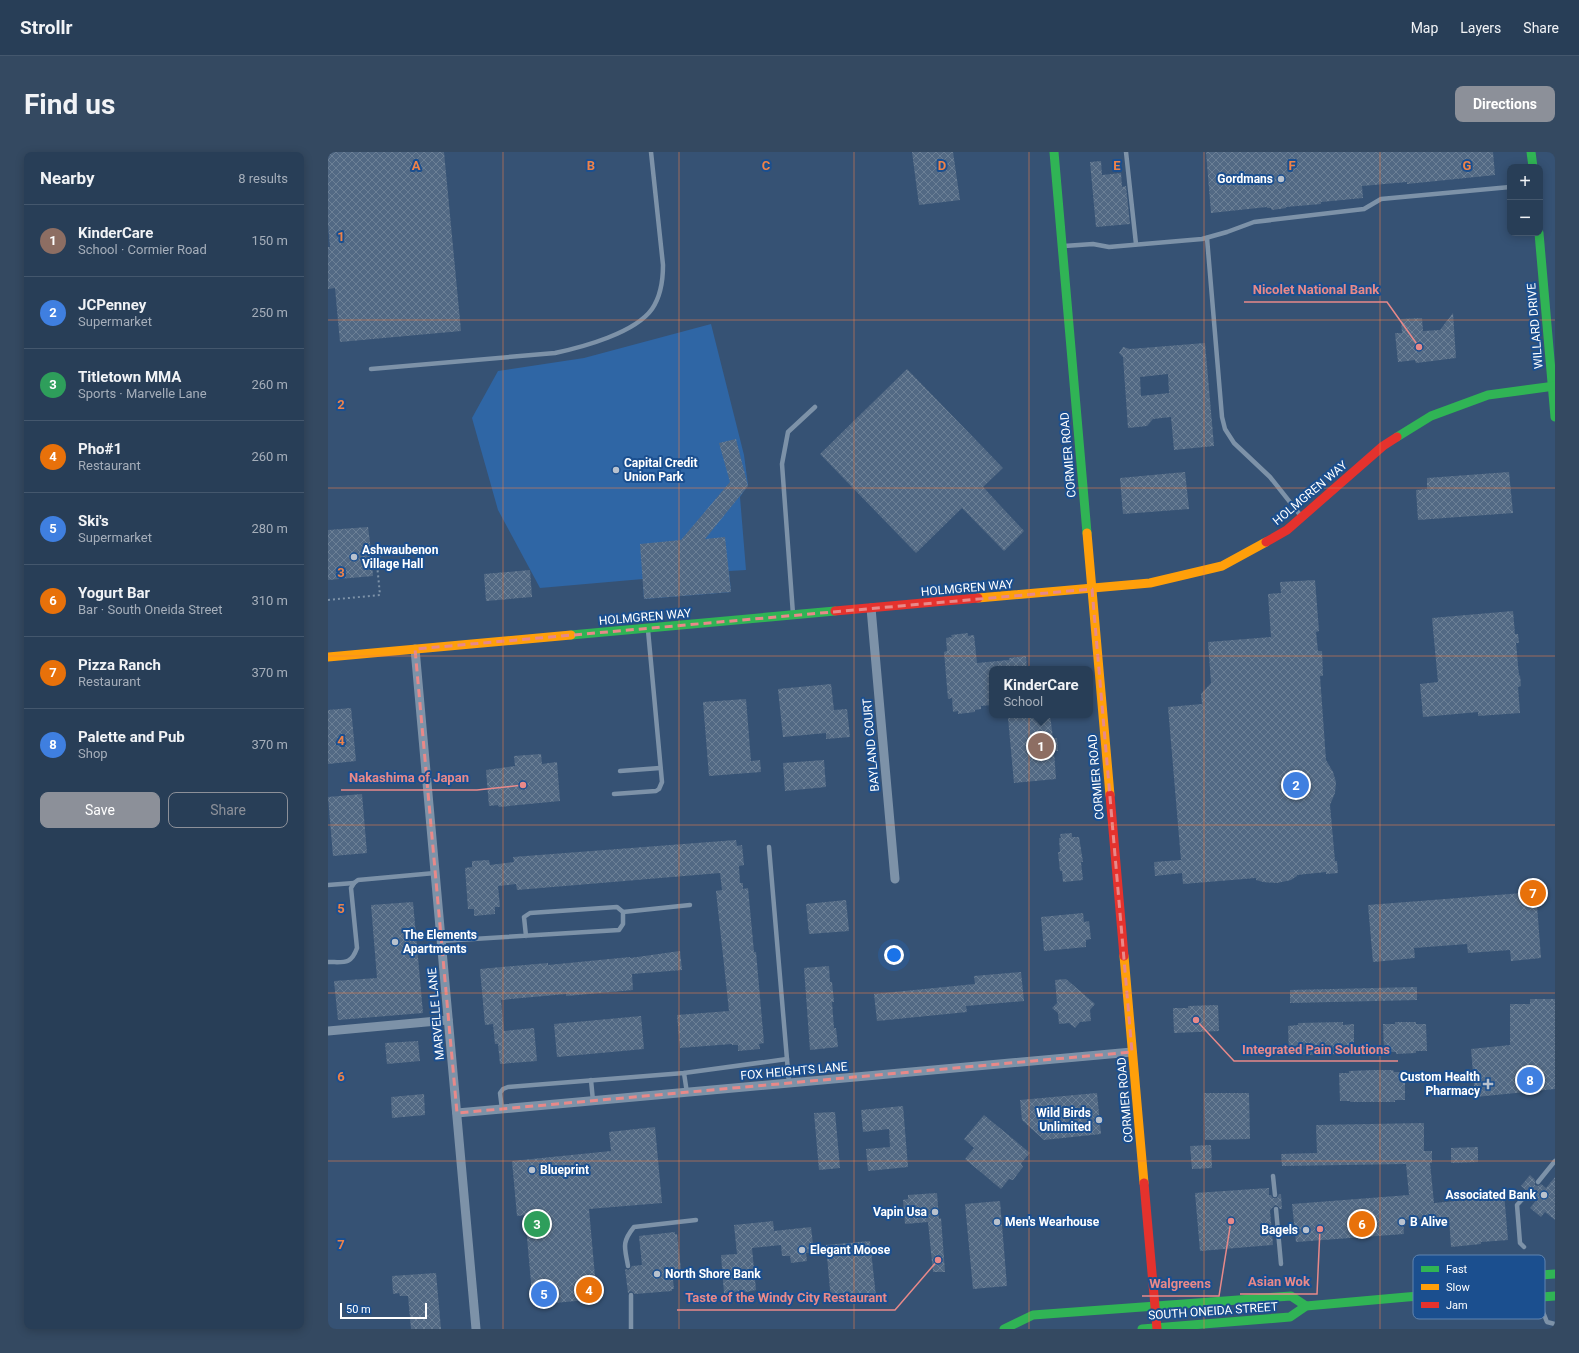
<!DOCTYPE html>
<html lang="en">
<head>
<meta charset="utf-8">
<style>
  :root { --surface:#283e57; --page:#344961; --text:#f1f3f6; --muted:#a5aeba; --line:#44576d; --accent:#8c9099 }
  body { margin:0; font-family:Roboto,sans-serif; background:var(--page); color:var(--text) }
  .controls { position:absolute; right:12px; top:12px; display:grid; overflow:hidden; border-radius:8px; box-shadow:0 2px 10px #0003 }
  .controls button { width:36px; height:36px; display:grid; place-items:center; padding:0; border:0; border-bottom:1px solid var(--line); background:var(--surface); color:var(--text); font:20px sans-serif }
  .scale { position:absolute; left:12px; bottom:10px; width:87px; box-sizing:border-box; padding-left:4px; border:2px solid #fff; border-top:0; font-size:11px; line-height:14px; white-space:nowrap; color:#fff; -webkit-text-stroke:3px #1b4f8f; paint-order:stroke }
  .you { position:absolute; left:566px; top:803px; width:14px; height:14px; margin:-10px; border:3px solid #fff; border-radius:50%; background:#1a73e8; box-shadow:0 0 0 6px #1a73e833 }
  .badge { display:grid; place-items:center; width:26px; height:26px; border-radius:50%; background:var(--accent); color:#fff; font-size:13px; font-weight:700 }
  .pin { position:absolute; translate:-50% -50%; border:2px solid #fff; box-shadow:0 1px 4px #0006 }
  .popup { position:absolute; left:661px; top:514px; width:104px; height:52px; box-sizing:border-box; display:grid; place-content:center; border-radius:8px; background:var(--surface); filter:drop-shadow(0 1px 3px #0005); font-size:13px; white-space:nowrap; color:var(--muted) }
  .popup b { font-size:15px; color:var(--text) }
  .popup::after { content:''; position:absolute; left:50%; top:100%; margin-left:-8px; border:8px solid transparent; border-top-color:var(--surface) }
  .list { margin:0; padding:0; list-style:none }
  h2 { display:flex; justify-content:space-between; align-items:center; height:52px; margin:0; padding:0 16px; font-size:17px }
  h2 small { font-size:13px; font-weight:400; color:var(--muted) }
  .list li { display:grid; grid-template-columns:26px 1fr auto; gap:12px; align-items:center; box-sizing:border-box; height:72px; padding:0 16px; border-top:1px solid var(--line) }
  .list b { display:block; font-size:15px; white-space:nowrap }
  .list p { margin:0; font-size:13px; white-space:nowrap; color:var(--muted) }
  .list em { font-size:13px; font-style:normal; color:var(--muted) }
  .actions { display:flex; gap:8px; padding:12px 16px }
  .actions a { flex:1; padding:9px 0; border:1px solid var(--accent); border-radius:8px; text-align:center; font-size:14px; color:var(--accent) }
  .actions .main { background:var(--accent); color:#fff }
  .map { position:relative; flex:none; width:1227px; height:1177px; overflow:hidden; border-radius:8px }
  header { display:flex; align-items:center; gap:24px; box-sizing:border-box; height:56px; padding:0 20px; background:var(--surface); border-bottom:1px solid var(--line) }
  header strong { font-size:19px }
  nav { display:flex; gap:22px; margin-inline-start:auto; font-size:14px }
  .intro { display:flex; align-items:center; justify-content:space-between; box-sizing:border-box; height:96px; padding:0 24px }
  h1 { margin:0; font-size:28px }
  .button { padding:10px 18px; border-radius:8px; background:var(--accent); color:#fff; font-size:14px; font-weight:700 }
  main { display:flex; gap:24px; padding:0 24px }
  aside { flex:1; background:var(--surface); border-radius:8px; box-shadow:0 2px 10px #0003 }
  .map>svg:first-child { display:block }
</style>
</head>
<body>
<header>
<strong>Strollr</strong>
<nav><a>Map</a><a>Layers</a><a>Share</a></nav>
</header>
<div class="intro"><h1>Find us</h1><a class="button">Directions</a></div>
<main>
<aside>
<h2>Nearby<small>8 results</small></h2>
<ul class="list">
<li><span class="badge" style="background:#8d6e63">1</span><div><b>KinderCare</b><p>School · Cormier Road</p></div><em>150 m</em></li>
<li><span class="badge" style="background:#3f7fe0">2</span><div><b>JCPenney</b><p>Supermarket</p></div><em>250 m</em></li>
<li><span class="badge" style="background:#2e9e5b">3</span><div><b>Titletown MMA</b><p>Sports · Marvelle Lane</p></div><em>260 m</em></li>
<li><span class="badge" style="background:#e8710a">4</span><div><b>Pho#1</b><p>Restaurant</p></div><em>260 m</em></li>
<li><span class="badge" style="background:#3f7fe0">5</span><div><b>Ski's</b><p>Supermarket</p></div><em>280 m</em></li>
<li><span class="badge" style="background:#e8710a">6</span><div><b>Yogurt Bar</b><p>Bar · South Oneida Street</p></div><em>310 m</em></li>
<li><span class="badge" style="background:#e8710a">7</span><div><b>Pizza Ranch</b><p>Restaurant</p></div><em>370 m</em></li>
<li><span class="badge" style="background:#3f7fe0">8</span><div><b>Palette and Pub</b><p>Shop</p></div><em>370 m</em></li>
</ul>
<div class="actions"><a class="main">Save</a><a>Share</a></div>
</aside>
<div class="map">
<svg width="1227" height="1177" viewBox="0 0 1227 1177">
  <defs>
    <pattern id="building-cross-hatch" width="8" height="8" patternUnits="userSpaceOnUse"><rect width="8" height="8" fill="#526984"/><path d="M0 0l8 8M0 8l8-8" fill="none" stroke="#6c8096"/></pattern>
  </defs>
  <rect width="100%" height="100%" fill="#365274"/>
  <polygon fill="#2f66a5" points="383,172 416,303 420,333 412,345 418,418 401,419 403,440 316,447 315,427 212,436 170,358 144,266 170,219 256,206"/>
  <g fill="url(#building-cross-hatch)" fill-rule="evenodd">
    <polygon points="0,0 116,0 133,179 12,190 7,136 0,137 0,95 2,95 0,73"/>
    <polygon points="584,0 625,0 632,48 591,53"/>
    <polygon points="878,0 1165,0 1167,23 1079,32 1079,30 1034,34 1035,46 993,50 993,52 958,55 958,56 944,58 943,56 939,56 939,55 883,61"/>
    <polygon points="773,9 774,23 793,21 794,35 798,34 802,72 768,75 762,10"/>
    <polygon points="1125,161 1128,206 1088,211 1087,208 1070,210 1067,181 1074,181 1073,167 1094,166 1095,179 1112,178"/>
    <path d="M 877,191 L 886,294 L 846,298 L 843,265 L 825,267 L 819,274 L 800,276 L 795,205 L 791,201 L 795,195 L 802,197 ZM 840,222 L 841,241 L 813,244 L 812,225 Z"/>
    <polygon points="579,217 675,316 655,335 696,379 676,399 634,356 588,401 492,302"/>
    <polygon points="408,287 420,334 377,387 397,385 403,440 316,447 312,392 353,388 402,330 391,291"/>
    <polygon points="857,320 861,357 795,362 792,326"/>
    <polygon points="1181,320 1185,361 1090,368 1088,338 1099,337 1099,326"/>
    <polygon points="40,375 43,398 52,397 53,412 44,413 45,424 0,428 0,378"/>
    <polygon points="202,418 204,445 158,449 156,422"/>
    <polygon points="987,428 991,479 988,480 990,499 994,499 995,524 992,524 998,608 1005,620 1008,630 1007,641 1002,653 1007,709 1009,709 1010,721 998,722 998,720 969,723 969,724 963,728 949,731 935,730 928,728 928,726 855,732 854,721 827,724 826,710 853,708 840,555 874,552 873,542 883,531 880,490 943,485 940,442 953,441 952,430"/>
    <polygon points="1185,459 1187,482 1190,482 1191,491 1188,491 1191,524 1192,523 1193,534 1190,535 1192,561 1150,564 1150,560 1095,565 1092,532 1110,530 1104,466"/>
    <polygon points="640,481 640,484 646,483 649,511 681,508 681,506 698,504 699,517 664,517 664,553 653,554 653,557 647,558 647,560 630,562 630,559 625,560 624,546 620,547 616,500 619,499 618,486 624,485 623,483"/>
    <polygon points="503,532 506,558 519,557 522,585 498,587 498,581 455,585 450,537"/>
    <polygon points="418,547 423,609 432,608 433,620 381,624 375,550"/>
    <polygon points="23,556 28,609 0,612 0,558"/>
    <polygon points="712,563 722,563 725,586 729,586 730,599 726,599 728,627 686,631 680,566"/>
    <polygon points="213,602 214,612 229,610 232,649 171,655 170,653 161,654 158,618 187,614 186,604"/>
    <polygon points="496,608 498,635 457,639 455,611"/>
    <polygon points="34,642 39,701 5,704 0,645"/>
    <polygon points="744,681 744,685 751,685 755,710 753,710 755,728 735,730 734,719 732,719 730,700 732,700 731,686 733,686 732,682"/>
    <polygon points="408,688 409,694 414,693 416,713 411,714 412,731 415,731 415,737 420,736 426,800 428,800 436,891 431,892 432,897 410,899 410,893 404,893 404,892 352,896 349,863 401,859 388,739 394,738 392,721 189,738 188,732 170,734 172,755 167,755 167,762 146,764 146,757 140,757 137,716 144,715 144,709 161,708 162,713 186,710 185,705"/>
    <polygon points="1208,740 1213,806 1183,809 1182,798 1140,801 1139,792 1086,796 1087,806 1045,810 1040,753"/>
    <polygon points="518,748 521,779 481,782 478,752"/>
    <polygon points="85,750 95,861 10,868 6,829 49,826 43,753"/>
    <polygon points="755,761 756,770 761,769 763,787 758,788 758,795 716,799 713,765"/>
    <polygon points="352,799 354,818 304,822 305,838 238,844 238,842 173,848 176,879 206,876 209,909 172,912 170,892 167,892 165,872 157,873 152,817 220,811 220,813 302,805 302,806"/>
    <polygon points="501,814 502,830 504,830 506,850 504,850 506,876 508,876 510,895 482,898 476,816"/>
    <polygon points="693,820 696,849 638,854 639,860 549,869 546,842 647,832 646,824"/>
    <polygon points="738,827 767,852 762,858 763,869 752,870 747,876 741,871 731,872 730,861 724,856 729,851 727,828"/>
    <polygon points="1089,835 1089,848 962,851 962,838"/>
    <polygon points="1202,847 1227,847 1227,937 1147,945 1143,897 1182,893 1182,852 1202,852"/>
    <polygon points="890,853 891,879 846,881 845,856 860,856 860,854"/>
    <polygon points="313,864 316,897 229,905 226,872"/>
    <polygon points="1015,870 1015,873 1026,872 1026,900 1016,900 1016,902 971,903 971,901 961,901 960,874 970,873 970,871"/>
    <polygon points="1067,870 1088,870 1088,872 1098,872 1099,899 1088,899 1088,901 1068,902 1068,900 1056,900 1055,872 1067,872"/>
    <polygon points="90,889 92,909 59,912 57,891"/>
    <polygon points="1046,918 1065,918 1066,920 1077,920 1077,948 1067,948 1067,950 1022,950 1022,949 1012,949 1011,921 1021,921 1021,919"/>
    <polygon points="769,941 773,982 716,988 694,968 692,948"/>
    <polygon points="876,941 921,941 922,987 877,988"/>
    <polygon points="96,942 97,963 64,966 63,945"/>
    <polygon points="575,954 580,1015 540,1019 538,997 562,995 561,977 535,980 533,958"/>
    <polygon points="507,960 512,1016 491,1018 486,961"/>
    <polygon points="656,963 702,1001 693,1011 695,1015 685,1028 681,1027 673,1037 637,1007 646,996 636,987"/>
    <polygon points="1096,971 1096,999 1104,999 1104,1011 1102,1011 1106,1051 1160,1046 1160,1042 1176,1041 1180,1088 1153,1090 1153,1092 1123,1095 1121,1065 1075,1068 1076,1082 968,1090 964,1052 1081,1043 1078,1012 954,1014 953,1002 989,1001 988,973"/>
    <polygon points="327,975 334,1051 261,1057 269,1147 205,1153 197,1063 189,1064 184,1009 283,999 281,980"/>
    <polygon points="883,993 884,1016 864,1017 862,994"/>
    <polygon points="1150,995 1150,1010 1123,1011 1123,996"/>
    <polygon points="1202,1023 1207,1028 1207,1033 1210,1034 1213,1032 1218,1036 1227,1025 1227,1068 1217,1060 1213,1065 1202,1056 1209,1047 1204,1042 1205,1039 1203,1037 1198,1038 1193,1034"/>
    <polygon points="941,1036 941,1043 943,1043 945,1046 949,1046 951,1042 953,1042 954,1057 952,1057 950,1054 947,1053 942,1058 945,1093 872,1099 867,1041"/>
    <polygon points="609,1041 611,1067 613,1066 617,1120 605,1120 600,1070 577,1072 575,1048 580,1047 580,1043"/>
    <polygon points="672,1049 679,1134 645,1137 637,1052"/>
    <polygon points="445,1069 446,1079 483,1075 486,1101 478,1101 479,1109 463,1111 462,1104 454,1104 453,1093 424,1096 428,1138 418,1140 396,1141 393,1103 409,1102 406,1073"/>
    <polygon points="347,1080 347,1082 349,1082 353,1118 344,1119 346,1137 344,1137 344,1139 307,1142 303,1139 300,1141 297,1117 301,1118 304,1114 314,1113 311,1084"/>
    <polygon points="542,1089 548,1145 503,1149 498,1093"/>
    <polygon points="108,1121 113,1177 83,1177 80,1144 72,1144 71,1141 65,1142 64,1124"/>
  </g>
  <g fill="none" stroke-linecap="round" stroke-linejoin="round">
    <polyline stroke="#7d92a8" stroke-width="2" stroke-dasharray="2 3" stroke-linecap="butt" points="0,448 52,443 49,412"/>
    <g stroke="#7d92a8" stroke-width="4.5">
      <polyline points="798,0 808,92"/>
      <polyline points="879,86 894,265 897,277 906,291 942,325 973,364"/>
      <polyline points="736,94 765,92 781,95 874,87 899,80 926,70 1036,57 1053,47 1182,35"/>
      <path d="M 43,217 L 227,201 C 255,195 307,181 324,157 C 333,144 335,129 335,113 L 323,0"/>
      <polyline points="465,462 454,312 460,280 487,255"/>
      <polyline points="292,619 332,616"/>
      <polyline points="286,642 328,639 331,637 334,630 320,478"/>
      <polyline points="441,695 461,931"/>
      <polyline points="0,733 26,731"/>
      <polyline points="295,760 362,753"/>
      <polyline points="113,789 291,778 295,772 295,760 289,755 202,761 196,765 198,784"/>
      <path d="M 0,810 C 16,810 23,813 29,796 L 23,736 L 26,731 L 30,728 L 107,721"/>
      <polyline points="356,921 359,941"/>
      <polyline points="263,928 265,949"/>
      <polyline points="174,957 172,941 175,937 180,935 356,921 459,907"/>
      <polyline points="945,1024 947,1043"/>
      <polyline points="1210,1030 1227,1009"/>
      <polyline points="948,1057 953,1112"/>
      <polyline points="1196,1095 1192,1091 1189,1053 1201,1040"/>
      <path d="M 300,1114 C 297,1096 293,1091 306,1075 L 368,1068"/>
      <polyline points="303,1143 303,1177"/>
      <polyline points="1214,1147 1215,1160 1219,1170 1227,1172"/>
    </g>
    <g stroke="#7d92a8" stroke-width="9">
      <polyline points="543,456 567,727"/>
      <polyline points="87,497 148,1177"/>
      <polyline points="0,879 120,868"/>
      <polyline points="129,961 804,900"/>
    </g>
    <g stroke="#30b455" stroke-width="9">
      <polyline points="726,0 759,381"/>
      <polyline points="1203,0 1205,15"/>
      <polyline points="1211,81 1227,265"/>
      <polyline points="1069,285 1103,264 1160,243 1227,234"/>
      <polyline points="243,483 507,459"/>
      <polyline points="1183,1137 1198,1124 1227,1122"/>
      <polyline points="676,1177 705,1163 963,1144 978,1154"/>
      <polyline points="814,1177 962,1165 978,1154 1079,1145 1183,1137 1200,1146 1227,1144"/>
    </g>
    <g stroke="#ff9f0a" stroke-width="9">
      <polyline points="759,381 782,643"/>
      <polyline points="650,446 822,431 894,414 938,390"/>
      <polyline points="0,505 243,483"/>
      <polyline points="796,804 816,1031"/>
    </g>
    <g stroke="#e5322d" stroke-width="9">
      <polyline points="938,390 959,378 1055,294 1069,285"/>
      <polyline points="507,459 650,446"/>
      <polyline points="782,643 796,804"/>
      <polyline points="816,1031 829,1177"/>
    </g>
  </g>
  <path fill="none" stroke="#e88989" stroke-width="3" stroke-dasharray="8 5" stroke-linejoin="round" d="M 764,437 L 804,900 L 129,961 L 87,497 Z"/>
  <path fill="none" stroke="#ee8249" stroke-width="1" stroke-opacity="0.55" d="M 175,0 L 175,1177M 351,0 L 351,1177M 526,0 L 526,1177M 701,0 L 701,1177M 876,0 L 876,1177M 1052,0 L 1052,1177M 0,168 L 1227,168M 0,336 L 1227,336M 0,504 L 1227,504M 0,673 L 1227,673M 0,841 L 1227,841M 0,1009 L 1227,1009"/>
  <g fill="#b9c2ce" stroke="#1b4f8f" stroke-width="1.5">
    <circle cx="953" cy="27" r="4"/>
    <circle cx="288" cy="318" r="4"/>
    <circle cx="26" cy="405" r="4"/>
    <circle cx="67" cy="790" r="4"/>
    <path d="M1158 926h4v4h4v4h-4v4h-4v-4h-4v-4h4z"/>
    <circle cx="771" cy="968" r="4"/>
    <circle cx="204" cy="1018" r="4"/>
    <circle cx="1216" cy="1043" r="4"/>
    <circle cx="607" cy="1060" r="4"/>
    <circle cx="669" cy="1070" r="4"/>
    <circle cx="1074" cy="1070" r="4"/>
    <circle cx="978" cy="1078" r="4"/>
    <circle cx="474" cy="1098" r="4"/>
    <circle cx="329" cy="1122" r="4"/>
  </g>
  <g text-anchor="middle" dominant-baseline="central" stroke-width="4" stroke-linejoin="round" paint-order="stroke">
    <g font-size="12" font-weight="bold" fill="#fff" stroke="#1b4f8f" text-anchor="start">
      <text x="945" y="27" text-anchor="end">Gordmans</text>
      <text x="296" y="311">Capital Credit<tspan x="296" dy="14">Union Park</tspan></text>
      <text x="34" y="398">Ashwaubenon<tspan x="34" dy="14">Village Hall</tspan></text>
      <text x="75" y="783">The Elements<tspan x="75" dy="14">Apartments</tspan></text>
      <text x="1152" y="925" text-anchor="end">Custom Health<tspan x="1152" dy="14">Pharmacy</tspan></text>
      <text x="763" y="961" text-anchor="end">Wild Birds<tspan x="763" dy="14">Unlimited</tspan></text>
      <text x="212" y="1018">Blueprint</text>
      <text x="1208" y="1043" text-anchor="end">Associated Bank</text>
      <text x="599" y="1060" text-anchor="end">Vapin Usa</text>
      <text x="677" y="1070">Men's Wearhouse</text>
      <text x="1082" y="1070">B Alive</text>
      <text x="970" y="1078" text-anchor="end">Bagels</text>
      <text x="482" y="1098">Elegant Moose</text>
      <text x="337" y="1122">North Shore Bank</text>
    </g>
    <g font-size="12" fill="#fff" stroke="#1b4f8f">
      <text transform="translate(1207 174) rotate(-95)">WILLARD DRIVE</text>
      <text transform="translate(740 303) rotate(-95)">CORMIER ROAD</text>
      <text transform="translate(982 341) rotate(-40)">HOLMGREN WAY</text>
      <text transform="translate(639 436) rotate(-5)">HOLMGREN WAY</text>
      <text transform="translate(317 465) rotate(-5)">HOLMGREN WAY</text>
      <text transform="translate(543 593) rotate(-95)">BAYLAND COURT</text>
      <text transform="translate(768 625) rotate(-95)">CORMIER ROAD</text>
      <text transform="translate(108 862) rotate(-95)">MARVELLE LANE</text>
      <text transform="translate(466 919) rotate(-5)">FOX HEIGHTS LANE</text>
      <text transform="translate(797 948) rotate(-95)">CORMIER ROAD</text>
      <text transform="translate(885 1159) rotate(-4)">SOUTH ONEIDA STREET</text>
    </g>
  </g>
  <rect x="1085" y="1103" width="132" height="64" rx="6" fill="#1b4f8f" stroke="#5f84b1" stroke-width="1"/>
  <rect x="1093" y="1114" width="18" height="6" fill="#30b455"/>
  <rect x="1093" y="1132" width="18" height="6" fill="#ff9f0a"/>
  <rect x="1093" y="1150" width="18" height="6" fill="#e5322d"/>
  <g font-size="11" fill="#fff">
    <text x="1118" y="1121">Fast</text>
    <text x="1118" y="1139">Slow</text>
    <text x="1118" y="1157">Jam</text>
  </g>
  <g font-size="13" text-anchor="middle" font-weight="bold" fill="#ee8249" stroke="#1b4f8f" stroke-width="4" stroke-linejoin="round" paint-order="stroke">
    <text x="88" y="18">A</text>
    <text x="263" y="18">B</text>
    <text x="438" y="18">C</text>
    <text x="614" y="18">D</text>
    <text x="789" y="18">E</text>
    <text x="964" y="18">F</text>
    <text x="1139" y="18">G</text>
    <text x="13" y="89">1</text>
    <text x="13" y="257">2</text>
    <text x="13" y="425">3</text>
    <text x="13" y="593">4</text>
    <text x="13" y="761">5</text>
    <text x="13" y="929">6</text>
    <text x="13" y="1097">7</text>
  </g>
  <path fill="none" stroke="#e88989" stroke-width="1.5" d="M1091 195L1059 150H916M195 633L149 638H13M868 868L906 909H1070M992 1077L989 1142H912M903 1069L891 1144H814M610 1108L567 1158H349"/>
  <g fill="#e88989" stroke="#1b4f8f" stroke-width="1.5">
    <circle cx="1091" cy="195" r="4"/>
    <circle cx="195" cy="633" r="4"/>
    <circle cx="868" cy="868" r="4"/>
    <circle cx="992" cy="1077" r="4"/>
    <circle cx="903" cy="1069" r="4"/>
    <circle cx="610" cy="1108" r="4"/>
  </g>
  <g font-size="13" text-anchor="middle" font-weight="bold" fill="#e88989" stroke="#1b4f8f" stroke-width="4" stroke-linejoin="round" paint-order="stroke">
    <text x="988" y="142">Nicolet National Bank</text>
    <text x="81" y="630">Nakashima of Japan</text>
    <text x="988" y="902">Integrated Pain Solutions</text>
    <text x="951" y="1134">Asian Wok</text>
    <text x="852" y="1136">Walgreens</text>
    <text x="458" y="1150">Taste of the Windy City Restaurant</text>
  </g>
</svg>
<div class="controls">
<button>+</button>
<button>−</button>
</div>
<div class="scale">50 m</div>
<div class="you"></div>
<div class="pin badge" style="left:713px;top:594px;background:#8d6e63">1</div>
<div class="popup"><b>KinderCare</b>School</div>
<div class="pin badge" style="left:968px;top:633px;background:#3f7fe0">2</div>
<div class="pin badge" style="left:209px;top:1072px;background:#2e9e5b">3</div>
<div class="pin badge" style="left:261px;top:1138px;background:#e8710a">4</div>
<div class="pin badge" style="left:216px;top:1142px;background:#3f7fe0">5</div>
<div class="pin badge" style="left:1034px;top:1072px;background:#e8710a">6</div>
<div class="pin badge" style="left:1205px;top:741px;background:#e8710a">7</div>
<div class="pin badge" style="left:1202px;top:928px;background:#3f7fe0">8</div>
</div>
</main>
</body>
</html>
